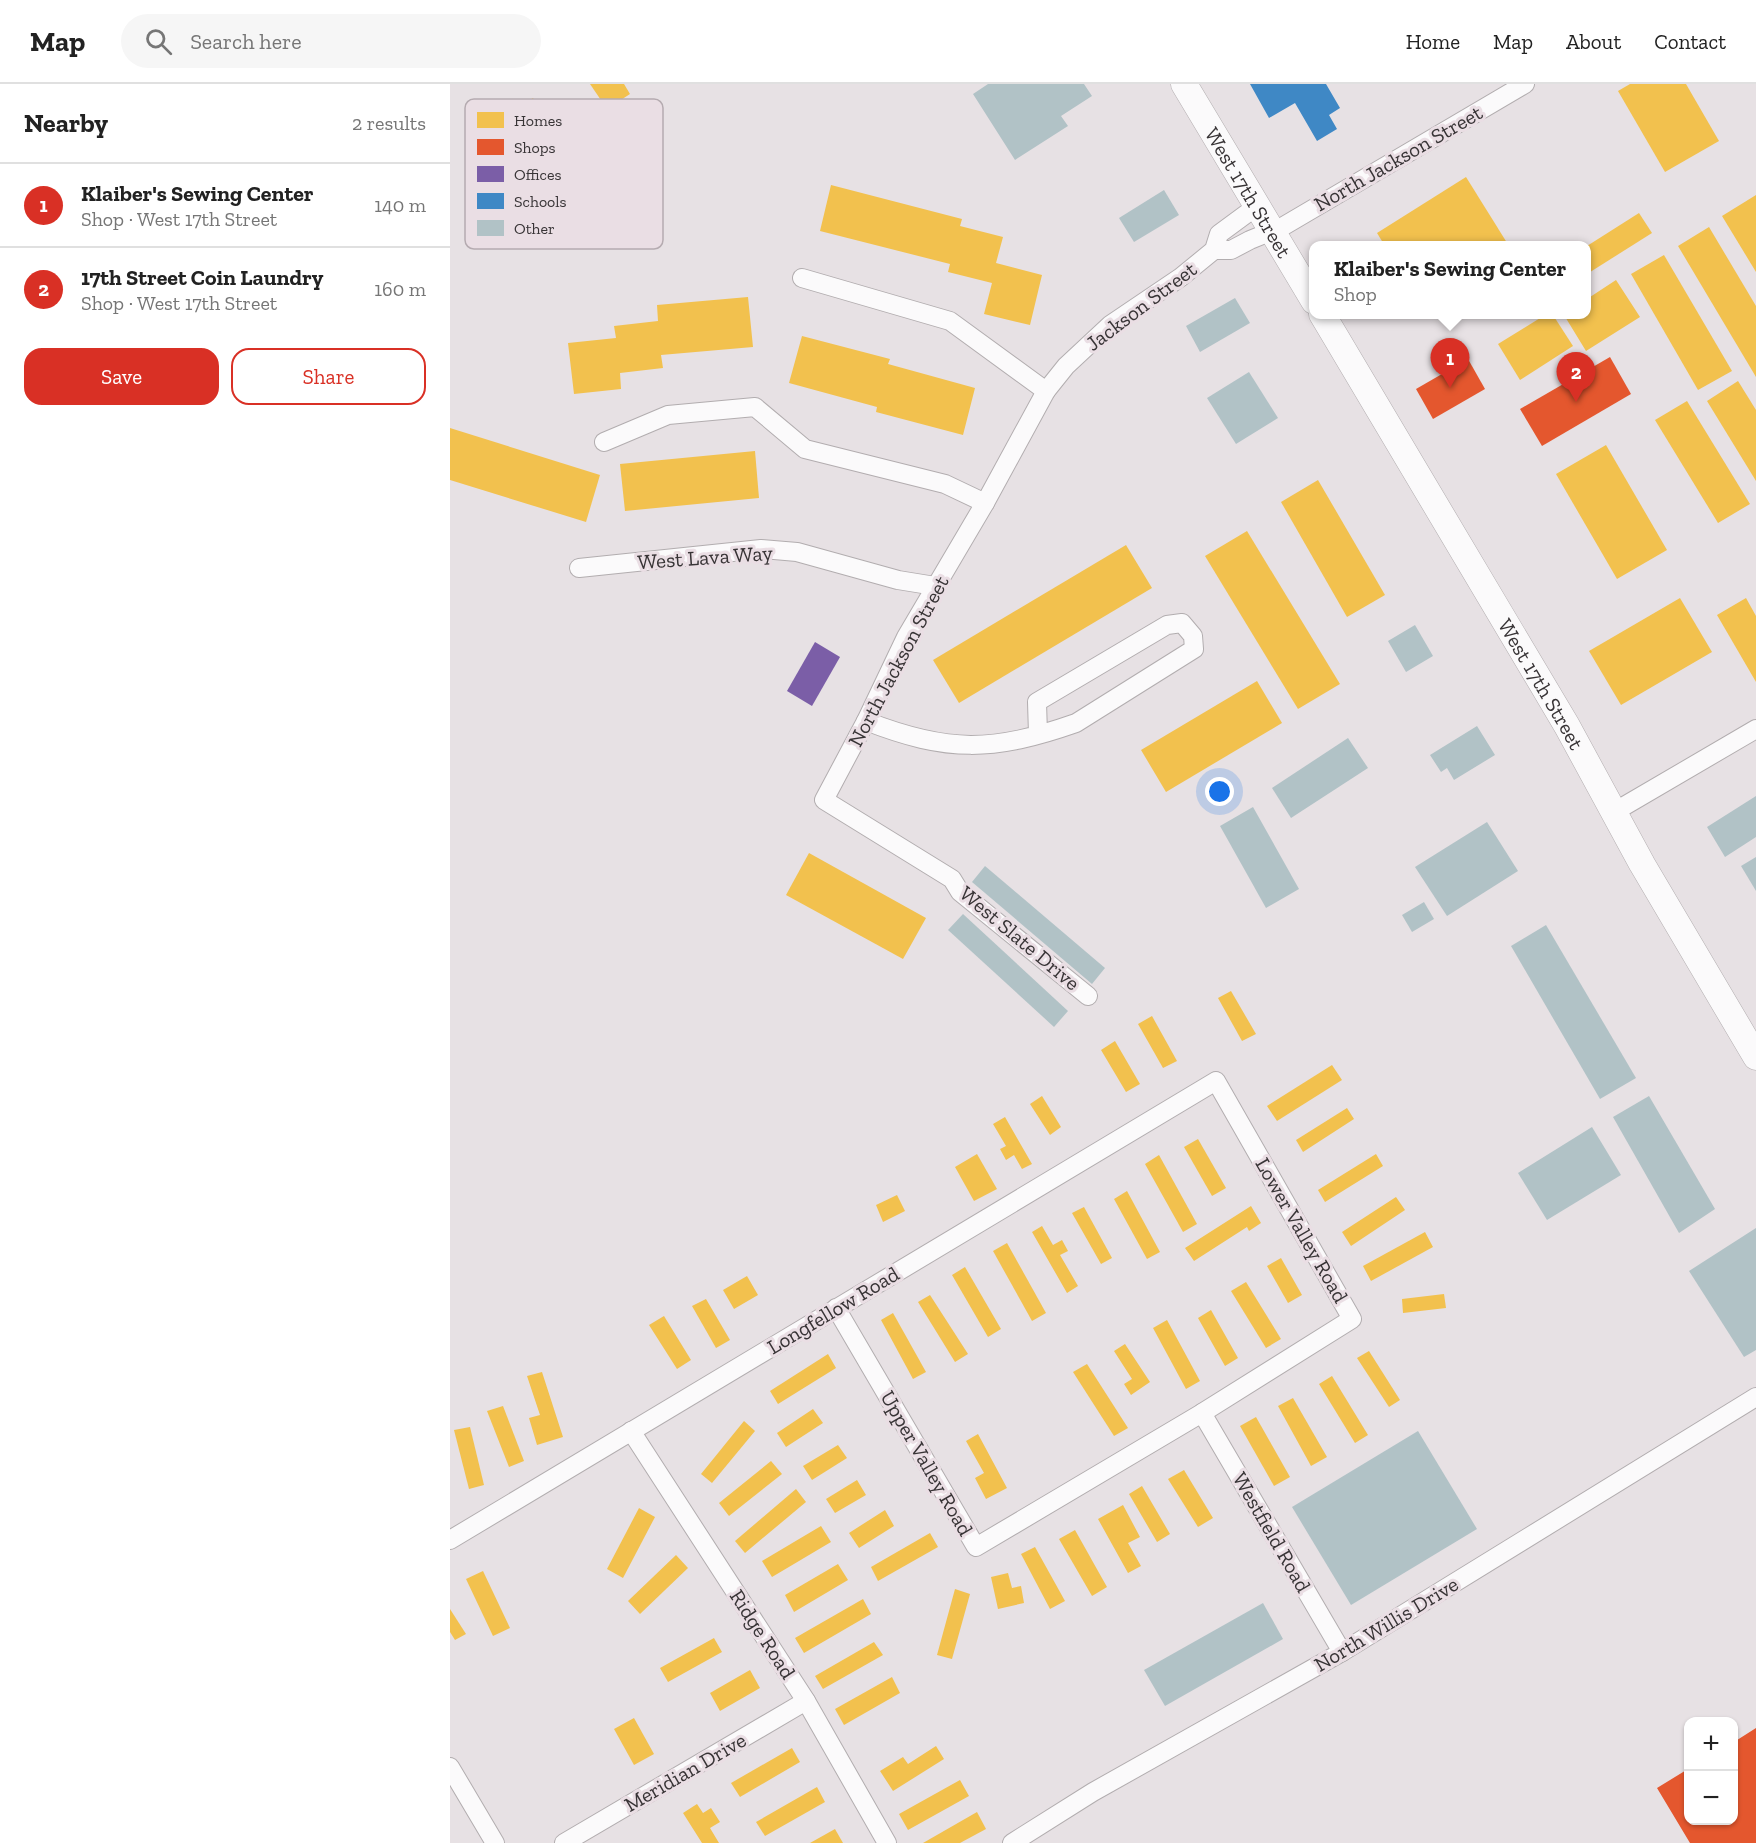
<!DOCTYPE html>
<html lang="en">
<head>
<meta charset="utf-8">
<style>
  :root { --surface:#fff; --page:#f6f6f6; --text:#222; --muted:#767676; --line:#e0e0e0; --accent:#d93025 }
  body { margin:0; font-family:"Zilla Slab",serif; background:var(--page); color:var(--text) }
  .controls { position:absolute; right:18px; bottom:18px; display:grid; overflow:hidden; border-radius:12px; box-shadow:0 2px 4px #0004 }
  .controls button { width:54px; height:54px; display:grid; place-items:center; padding:0; border:0; border-bottom:2px solid var(--line); background:var(--surface); color:var(--text); font:30px sans-serif }
  .you { position:absolute; left:770px; top:708px; width:21px; height:21px; margin:-15px; border:4px solid #fff; border-radius:50%; background:#1a73e8; box-shadow:0 0 0 9px #1a73e833 }
  .badge { display:grid; place-items:center; width:39px; height:39px; border-radius:50%; background:var(--accent); color:#fff; font-size:20px; font-weight:700 }
  .pin { position:absolute; translate:-50% -50px; filter:drop-shadow(0 2px 3px #0008) }
  .pin::after { content:''; position:absolute; top:32px; width:21px; height:18px; background:inherit; clip-path:polygon(0 0,100% 0,50% 100%) }
  .popup { position:absolute; left:859px; top:157px; width:282px; height:78px; box-sizing:border-box; display:grid; place-content:center; border-radius:12px; background:var(--surface); filter:drop-shadow(0 2px 4px #0005); font-size:20px; white-space:nowrap; color:var(--muted) }
  .popup b { font-size:22px; color:var(--text) }
  .popup::after { content:''; position:absolute; left:50%; top:100%; margin-left:-12px; border:12px solid transparent; border-top-color:var(--surface) }
  .list { margin:0; padding:0; list-style:none }
  h2 { display:flex; justify-content:space-between; align-items:center; height:78px; margin:0; padding:0 24px; font-size:26px }
  h2 small { font-size:20px; font-weight:400; color:var(--muted) }
  .list li { display:grid; grid-template-columns:39px 1fr auto; gap:18px; align-items:center; box-sizing:border-box; height:84px; padding:0 24px; border-top:2px solid var(--line) }
  .list b { display:block; font-size:22px; white-space:nowrap }
  .list p { margin:0; font-size:20px; white-space:nowrap; color:var(--muted) }
  .list em { font-size:20px; font-style:normal; color:var(--muted) }
  .actions { display:flex; gap:12px; padding:18px 24px }
  .actions a { flex:1; padding:14px 0; border:2px solid var(--accent); border-radius:18px; text-align:center; font-size:21px; color:var(--accent) }
  .actions .main { background:var(--accent); color:#fff }
  .icon { flex:none; width:33px; height:33px; fill:none; stroke:currentColor; stroke-width:2; stroke-linecap:round; stroke-linejoin:round }
  .map { position:relative; flex:none; width:1306px; height:1759px; overflow:hidden }
  header { display:flex; align-items:center; gap:36px; box-sizing:border-box; height:84px; padding:0 30px; background:var(--surface); border-bottom:2px solid var(--line) }
  header strong { font-size:28px }
  nav { display:flex; gap:33px; margin-inline-start:auto; font-size:21px }
  .search { width:420px; height:54px; background:var(--page); display:flex; align-items:center; gap:15px; box-sizing:border-box; padding:0 21px; border-radius:33px; color:var(--muted); font-size:22px }
  main { display:flex }
  aside { flex:1; background:var(--surface) }
  .map>svg:first-child { display:block }
</style>
</head>
<body>
<header>
<strong>Map</strong>
<div class="search"><svg class="icon" aria-label="search" viewBox="0 0 24 24"><circle cx="10" cy="10" r="6"/><path d="M15 15l6 6"/></svg>Search here</div>
<nav><a>Home</a><a>Map</a><a>About</a><a>Contact</a></nav>
</header>
<main>
<aside>
<h2>Nearby<small>2 results</small></h2>
<ul class="list">
<li><span class="badge">1</span><div><b>Klaiber's Sewing Center</b><p>Shop · West 17th Street</p></div><em>140 m</em></li>
<li><span class="badge">2</span><div><b>17th Street Coin Laundry</b><p>Shop · West 17th Street</p></div><em>160 m</em></li>
</ul>
<div class="actions"><a class="main">Save</a><a>Share</a></div>
</aside>
<div class="map">
<svg width="1306" height="1759" viewBox="0 0 1306 1759">
  <rect width="100%" height="100%" fill="#e7e1e4"/>
  <g fill="#f2c14e">
    <polygon points="140,0 174,0 180,10 157,25"/>
    <polygon points="1180,0 1236,0 1269,57 1215,88 1168,7"/>
    <polygon points="83,14 107,54 84,67 61,27"/>
    <polygon points="1016,93 1059,162 935,162 927,149"/>
    <polygon points="381,101 512,135 510,142 553,153 546,179 592,191 580,241 534,230 542,199 498,188 500,180 370,147"/>
    <polygon points="1306,111 1306,188 1272,132"/>
    <polygon points="1189,129 1202,149 1137,190 1137,162"/>
    <polygon points="1259,143 1306,222 1306,293 1228,162"/>
    <polygon points="1214,171 1282,287 1248,306 1181,190"/>
    <polygon points="1166,196 1190,233 1136,267 1114,231 1137,231 1137,215"/>
    <polygon points="298,213 303,263 211,271 213,284 170,289 171,305 124,310 118,259 166,254 164,242 208,237 207,221"/>
    <polygon points="1095,231 1103,231 1123,262 1070,296 1048,260"/>
    <polygon points="352,252 440,275 438,280 525,304 513,351 426,328 427,323 339,299"/>
    <polygon points="1288,297 1306,326 1306,397 1257,317"/>
    <polygon points="1237,317 1300,420 1268,439 1205,336"/>
    <polygon points="0,344 150,391 136,438 0,396"/>
    <polygon points="1156,361 1217,466 1167,495 1106,390"/>
    <polygon points="305,367 309,414 175,427 170,380"/>
    <polygon points="868,396 935,511 897,533 831,418"/>
    <polygon points="797,447 890,600 848,625 755,472"/>
    <polygon points="676,461 702,504 509,619 483,576"/>
    <polygon points="1230,514 1262,568 1171,621 1139,567"/>
    <polygon points="1296,514 1306,532 1306,598 1267,531"/>
    <polygon points="807,597 832,639 716,708 691,666"/>
    <polygon points="359,769 476,834 453,875 336,811"/>
    <polygon points="781,907 806,950 792,957 768,914"/>
    <polygon points="702,932 727,977 713,984 688,940"/>
    <polygon points="665,957 690,1000 676,1008 651,966"/>
    <polygon points="882,981 892,996 827,1037 817,1022"/>
    <polygon points="592,1012 611,1043 600,1051 580,1020"/>
    <polygon points="897,1024 904,1035 853,1068 846,1056"/>
    <polygon points="555,1033 582,1080 572,1085 564,1071 556,1076 550,1065 556,1062 543,1040"/>
    <polygon points="748,1055 776,1104 762,1112 734,1063"/>
    <polygon points="527,1070 547,1105 524,1117 505,1083"/>
    <polygon points="926,1070 933,1082 875,1118 868,1106"/>
    <polygon points="709,1071 747,1140 733,1148 695,1080"/>
    <polygon points="677,1107 710,1168 697,1175 664,1115"/>
    <polygon points="447,1111 455,1127 433,1138 426,1121"/>
    <polygon points="946,1113 955,1126 901,1162 892,1148"/>
    <polygon points="801,1122 811,1139 799,1147 797,1143 744,1177 735,1164"/>
    <polygon points="634,1123 662,1174 651,1180 622,1129"/>
    <polygon points="592,1142 603,1161 612,1156 618,1167 610,1171 628,1202 617,1209 582,1148"/>
    <polygon points="975,1148 983,1163 921,1197 913,1182"/>
    <polygon points="557,1159 596,1229 582,1237 543,1167"/>
    <polygon points="831,1174 852,1211 838,1219 817,1182"/>
    <polygon points="515,1183 551,1245 538,1253 502,1191"/>
    <polygon points="297,1192 308,1211 284,1225 273,1206"/>
    <polygon points="796,1198 831,1255 816,1264 781,1207"/>
    <polygon points="994,1210 996,1224 953,1229 952,1215"/>
    <polygon points="480,1211 518,1270 505,1278 468,1218"/>
    <polygon points="256,1215 280,1256 266,1264 242,1222"/>
    <polygon points="761,1226 788,1274 775,1282 748,1234"/>
    <polygon points="443,1229 476,1288 463,1295 431,1236"/>
    <polygon points="214,1232 241,1276 227,1285 199,1241"/>
    <polygon points="717,1236 750,1297 736,1305 703,1244"/>
    <polygon points="675,1260 700,1298 681,1311 674,1300 682,1295 664,1267"/>
    <polygon points="919,1267 950,1316 939,1323 907,1274"/>
    <polygon points="378,1270 386,1284 328,1320 320,1307"/>
    <polygon points="637,1280 678,1344 664,1352 623,1288"/>
    <polygon points="92,1288 113,1353 87,1361 79,1334 90,1331 77,1292"/>
    <polygon points="882,1292 918,1351 905,1359 869,1300"/>
    <polygon points="843,1314 877,1373 861,1382 828,1322"/>
    <polygon points="53,1322 74,1377 59,1383 37,1327"/>
    <polygon points="363,1325 373,1339 336,1363 327,1349"/>
    <polygon points="806,1333 840,1393 824,1402 790,1342"/>
    <polygon points="294,1337 305,1347 262,1399 251,1390"/>
    <polygon points="20,1343 34,1401 19,1405 4,1346"/>
    <polygon points="528,1350 557,1404 536,1415 525,1394 534,1389 516,1357"/>
    <polygon points="388,1361 397,1374 362,1396 353,1382"/>
    <polygon points="321,1377 332,1390 279,1432 269,1419"/>
    <polygon points="734,1386 763,1434 748,1443 718,1395"/>
    <polygon points="407,1396 416,1411 385,1429 376,1415"/>
    <polygon points="692,1402 720,1450 707,1458 679,1410"/>
    <polygon points="346,1405 356,1418 295,1469 285,1457"/>
    <polygon points="673,1421 690,1453 678,1459 691,1482 678,1489 648,1435"/>
    <polygon points="189,1424 205,1433 173,1494 157,1485"/>
    <polygon points="435,1426 444,1442 409,1464 399,1449"/>
    <polygon points="371,1442 381,1458 322,1493 312,1477"/>
    <polygon points="625,1446 657,1503 642,1512 609,1455"/>
    <polygon points="480,1449 488,1463 428,1497 421,1483"/>
    <polygon points="585,1463 615,1517 600,1525 571,1470"/>
    <polygon points="226,1471 238,1484 190,1530 178,1517"/>
    <polygon points="388,1480 398,1496 344,1528 335,1511"/>
    <polygon points="33,1487 60,1544 43,1552 16,1495"/>
    <polygon points="558,1489 562,1504 571,1502 574,1519 548,1525 541,1493"/>
    <polygon points="505,1505 520,1510 502,1575 487,1571"/>
    <polygon points="413,1515 421,1530 354,1569 345,1554"/>
    <polygon points="0,1525 16,1550 5,1556 0,1548"/>
    <polygon points="264,1554 272,1568 218,1598 210,1584"/>
    <polygon points="424,1558 433,1571 373,1605 365,1592"/>
    <polygon points="300,1586 310,1604 270,1627 260,1609"/>
    <polygon points="442,1593 450,1609 394,1641 385,1625"/>
    <polygon points="184,1634 204,1670 184,1681 164,1645"/>
    <polygon points="486,1662 494,1675 443,1707 430,1687 453,1673 458,1680"/>
    <polygon points="342,1664 350,1678 290,1713 281,1699"/>
    <polygon points="510,1696 519,1712 458,1746 449,1730"/>
    <polygon points="367,1703 375,1718 315,1752 306,1738"/>
    <polygon points="247,1720 253,1729 261,1724 270,1738 260,1744 269,1759 252,1759 233,1729"/>
    <polygon points="527,1728 536,1745 510,1759 473,1759"/>
    <polygon points="385,1745 393,1759 360,1759"/>
  </g>
  <g fill="#e4572e">
    <polygon points="1160,273 1181,310 1092,362 1070,325"/>
    <polygon points="1018,275 1035,305 983,335 966,305"/>
    <polygon points="1306,1644 1306,1759 1240,1759 1207,1704 1238,1685 1238,1736 1284,1736 1284,1658"/>
  </g>
  <polygon fill="#7b5ea7" points="365,558 390,573 362,622 337,607"/>
  <polygon fill="#3f88c5" points="800,0 876,0 890,24 879,31 887,45 867,57 845,19 819,34"/>
  <g fill="#b1c2c6">
    <polygon points="538,0 634,0 642,12 611,32 618,42 565,76 523,10"/>
    <polygon points="714,106 729,131 684,158 669,134"/>
    <polygon points="785,214 800,239 750,268 736,242"/>
    <polygon points="799,288 828,334 786,360 757,314"/>
    <polygon points="965,541 983,572 956,588 938,557"/>
    <polygon points="1027,642 1045,671 1004,696 997,684 991,688 980,671"/>
    <polygon points="898,654 918,684 841,734 822,704"/>
    <polygon points="1306,712 1306,753 1275,773 1257,743"/>
    <polygon points="803,723 849,805 816,824 770,742"/>
    <polygon points="1037,738 1068,787 997,832 965,783"/>
    <polygon points="1306,773 1306,807 1291,782"/>
    <polygon points="535,782 655,884 642,900 522,798"/>
    <polygon points="974,818 984,835 962,848 952,831"/>
    <polygon points="513,830 618,927 604,943 498,846"/>
    <polygon points="1096,841 1186,994 1150,1015 1061,862"/>
    <polygon points="1199,1012 1265,1125 1229,1149 1163,1033"/>
    <polygon points="1142,1043 1171,1091 1097,1136 1068,1089"/>
    <polygon points="1306,1144 1306,1266 1294,1273 1239,1187"/>
    <polygon points="968,1347 1027,1445 901,1521 842,1423"/>
    <polygon points="813,1519 833,1555 715,1622 694,1586"/>
  </g>
  <g fill="none" stroke-linecap="round" stroke-linejoin="round">
    <defs>
      <g id="minor">
        <polyline points="764,166 781,166 800,156 832,143 1075,0"/>
        <polyline points="352,194 500,237 596,307"/>
        <polyline points="154,358 218,331 305,323 355,365 495,400 535,419"/>
        <polyline points="129,484 311,465 347,468 448,496 485,502"/>
        <path d="M 416,637 C 498,669 543,668 626,639 L 744,565 L 743,552 L 732,539 L 717,541 L 587,618 L 588,650"/>
        <polyline points="1164,728 1306,645"/>
        <polyline points="638,912 510,808 502,795 374,716 416,637 456,553 535,419 596,307 616,282 660,241 731,193 764,166 769,150 807,122"/>
        <polyline points="752,1329 892,1568"/>
        <polyline points="181,1347 356,1617 437,1759"/>
        <polyline points="0,1456 766,997 902,1235 752,1329 526,1463 386,1224"/>
        <polyline points="0,1683 45,1759"/>
        <polyline points="114,1759 356,1617"/>
        <polyline points="562,1759 643,1708 892,1568 1306,1313"/>
      </g>
      <g id="secondary">
        <path id="s1" d="M 734,0 L 864,217"/>
        <path id="s2" d="M 872,230 L 1117,642 L 1192,780 L 1306,973"/>
      </g>
    </defs>
    <use href="#minor" stroke="#b2adaf" stroke-width="20"/>
    <use href="#secondary" stroke="#b2adaf" stroke-width="27"/>
    <use href="#minor" stroke="#fbfafb" stroke-width="18"/>
    <use href="#secondary" stroke="#fbfafb" stroke-width="26"/>
  </g>
  <g text-anchor="middle" dominant-baseline="central" stroke-width="6" stroke-linejoin="round" paint-order="stroke">
    <g font-size="21" fill="#383436" stroke="#eadee4">
      <text transform="translate(948 74) rotate(-30)">North Jackson Street</text>
      <text stroke="none"><textPath href="#s1" startOffset="126">West 17th Street</textPath></text>
      <text transform="translate(691 222) rotate(-37)">Jackson Street</text>
      <text transform="translate(255 473) rotate(-4)">West Lava Way</text>
      <text transform="translate(448 577) rotate(-62)">North Jackson Street</text>
      <text stroke="none"><textPath href="#s2" startOffset="430">West 17th Street</textPath></text>
      <text transform="translate(570 854) rotate(40)">West Slate Drive</text>
      <text transform="translate(852 1146) rotate(60)">Lower Valley Road</text>
      <text transform="translate(383 1226) rotate(-31)">Longfellow Road</text>
      <text transform="translate(477 1379) rotate(60)">Upper Valley Road</text>
      <text transform="translate(822 1448) rotate(60)">Westfield Road</text>
      <text transform="translate(936 1540) rotate(-31)">North Willis Drive</text>
      <text transform="translate(313 1550) rotate(57)">Ridge Road</text>
      <text transform="translate(235 1688) rotate(-30)">Meridian Drive</text>
    </g>
  </g>
  <rect x="15" y="15" width="198" height="150" rx="9" fill="#eadee4" stroke="#b5abb0" stroke-width="1.5"/>
  <rect x="27" y="28" width="27" height="16" fill="#f2c14e"/>
  <rect x="27" y="55" width="27" height="16" fill="#e4572e"/>
  <rect x="27" y="82" width="27" height="16" fill="#7b5ea7"/>
  <rect x="27" y="109" width="27" height="16" fill="#3f88c5"/>
  <rect x="27" y="136" width="27" height="16" fill="#b1c2c6"/>
  <g font-size="16" fill="#383436">
    <text x="64" y="42">Homes</text>
    <text x="64" y="69">Shops</text>
    <text x="64" y="96">Offices</text>
    <text x="64" y="123">Schools</text>
    <text x="64" y="150">Other</text>
  </g>
</svg>
<div class="controls">
<button>+</button>
<button>−</button>
</div>
<div class="you"></div>
<div class="pin badge" style="left:1000px;top:304px">1</div>
<div class="popup"><b>Klaiber's Sewing Center</b>Shop</div>
<div class="pin badge" style="left:1126px;top:318px">2</div>
</div>
</main>
</body>
</html>
